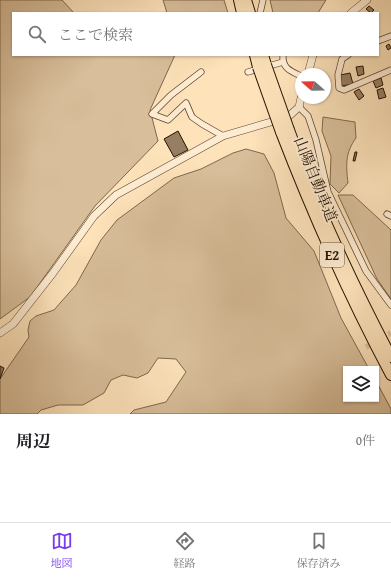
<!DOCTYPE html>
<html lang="ja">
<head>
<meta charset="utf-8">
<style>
  :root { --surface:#fff; --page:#f6f6f6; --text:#202124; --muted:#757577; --line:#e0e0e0; --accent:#7c3aed }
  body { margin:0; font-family:"Gentium Book Plus","Noto Serif JP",serif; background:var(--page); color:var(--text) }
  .controls { position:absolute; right:12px; bottom:12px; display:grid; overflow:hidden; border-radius:0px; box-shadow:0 1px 3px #0004 }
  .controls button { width:36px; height:36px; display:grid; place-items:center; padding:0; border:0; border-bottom:1px solid var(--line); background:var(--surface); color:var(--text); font:20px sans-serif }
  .compass { position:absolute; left:295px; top:68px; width:36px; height:36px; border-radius:50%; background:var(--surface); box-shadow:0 1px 3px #0004; rotate:290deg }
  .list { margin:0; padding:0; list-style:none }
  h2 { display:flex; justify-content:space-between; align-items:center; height:52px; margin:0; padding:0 16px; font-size:17px }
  h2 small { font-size:13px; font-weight:400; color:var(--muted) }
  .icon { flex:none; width:22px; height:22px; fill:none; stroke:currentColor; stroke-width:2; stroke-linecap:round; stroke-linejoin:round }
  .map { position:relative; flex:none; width:391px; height:414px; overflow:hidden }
  .search { position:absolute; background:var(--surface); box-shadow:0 1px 3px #0004; left:12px; right:12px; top:12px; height:44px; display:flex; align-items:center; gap:10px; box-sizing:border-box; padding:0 14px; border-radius:0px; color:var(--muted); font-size:15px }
  .sheet { height:108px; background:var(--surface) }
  nav { display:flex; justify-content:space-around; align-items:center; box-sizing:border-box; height:56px; border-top:1px solid var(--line); background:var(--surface); font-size:11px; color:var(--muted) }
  nav a { display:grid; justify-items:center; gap:2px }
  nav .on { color:var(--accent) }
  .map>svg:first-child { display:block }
</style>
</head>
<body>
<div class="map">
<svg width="391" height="414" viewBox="0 0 391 414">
  <rect width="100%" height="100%" fill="#fde2ba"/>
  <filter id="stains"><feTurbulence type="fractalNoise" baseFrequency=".005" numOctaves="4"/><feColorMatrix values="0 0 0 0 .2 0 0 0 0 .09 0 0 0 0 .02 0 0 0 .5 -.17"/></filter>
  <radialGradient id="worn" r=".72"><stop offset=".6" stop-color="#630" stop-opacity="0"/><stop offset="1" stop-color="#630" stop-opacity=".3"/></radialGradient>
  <g fill="#d8be9a" stroke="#7e684d">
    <polygon points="0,0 62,0 74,13 13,13 13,55 175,55 150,110 158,141 95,206 30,297 0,319"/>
    <polygon points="163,0 224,0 228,13 167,13"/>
    <polygon points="270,0 326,0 318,13 273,13"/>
    <path d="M 323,117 L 355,122 L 356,138 C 345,153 346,165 348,183 L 339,193 L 330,184 L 331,156 L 322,131 Z"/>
    <polygon points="246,149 264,154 274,173 286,218 314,251 341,318 369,369 346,369 346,399 376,399 376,381 391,409 391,414 130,414 134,410 166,402 186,372 176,359 158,358 148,373 137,378 123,375 111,380 104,393 83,405 58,405 41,410 37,414 0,414 0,379 29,337 28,330 30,321 36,316 54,310 76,285 101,240 117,220 174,178 201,169 233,153"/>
    <polygon points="338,195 353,195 391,230 391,299 377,279"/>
  </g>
  <g fill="#957e61" stroke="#241100">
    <polygon points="369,6 374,10 371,13 366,9"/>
    <polygon points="389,44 391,48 388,50 386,46"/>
    <polygon points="363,66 364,74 358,76 356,67"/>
    <polygon points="350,73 353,84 342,86 340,75"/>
    <polygon points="381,78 383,85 376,88 373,81"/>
    <polygon points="383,88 386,97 379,99 377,90"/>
    <polygon points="359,89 364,96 359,100 354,92"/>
    <polygon points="178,131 188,150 174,157 164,139"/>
    <polygon points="355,152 357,152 355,161 353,161"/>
    <polygon points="0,366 4,368 0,379"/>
  </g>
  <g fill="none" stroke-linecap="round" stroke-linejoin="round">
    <polyline stroke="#dcc39e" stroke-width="5.5" stroke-dasharray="5.5 3" stroke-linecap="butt" points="366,347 391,333"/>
    <defs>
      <g id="minor">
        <polyline points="260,13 263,0"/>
        <polyline points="378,41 391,36"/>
        <path d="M 283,55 C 282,68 290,71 301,76"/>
        <polyline points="348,55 342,59 338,75 339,88 344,90 391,70"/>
        <polyline points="201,72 171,95 152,114 168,120 186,103 192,117 202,124 223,136"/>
        <polyline points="248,72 283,62"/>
        <polyline points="299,107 308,116 316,140 328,192 366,271 391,305"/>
        <polyline points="387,214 391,216"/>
      </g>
      <g id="tertiary">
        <polyline points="351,13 367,0"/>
        <polyline points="308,74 313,55"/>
        <polyline points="0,333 13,324 53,273 94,216 116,195 223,136 288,117 299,107 301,98"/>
      </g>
      <g id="motorway">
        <polyline points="239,0 242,13"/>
        <polyline points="246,0 250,13"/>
        <polyline points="255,55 258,67"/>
        <polyline points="263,55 266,65"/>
        <path d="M 289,130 C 317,208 352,283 391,357"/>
        <path d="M 281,132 C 313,215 349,296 391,375"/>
      </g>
    </defs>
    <use href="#minor" stroke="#5a452e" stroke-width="7"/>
    <use href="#tertiary" stroke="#5a452e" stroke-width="8"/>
    <use href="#motorway" stroke="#241100" stroke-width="12"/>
    <use href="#minor" stroke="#feecd2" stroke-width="5.5"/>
    <use href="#tertiary" stroke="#feecd2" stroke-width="7"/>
    <use href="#motorway" stroke="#fde2ba" stroke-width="10"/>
    <defs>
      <g id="motorway-bridge">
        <polyline points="266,65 289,130"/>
        <polyline points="258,67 281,132"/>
      </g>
    </defs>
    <use href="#motorway-bridge" stroke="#241100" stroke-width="12" stroke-linecap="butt"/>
    <use href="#motorway-bridge" stroke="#fde2ba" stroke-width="10"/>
  </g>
  <g text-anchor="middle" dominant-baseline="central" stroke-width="4" stroke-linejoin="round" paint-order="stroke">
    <rect fill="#feecd2" stroke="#65533f" stroke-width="1" x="320" y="243" width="24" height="24" rx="3"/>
    <g font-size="14" font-weight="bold" fill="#241100">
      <text x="332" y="255">E2</text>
    </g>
    <g font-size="15" fill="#241100" stroke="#feecd2">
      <text transform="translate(316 179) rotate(68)">山陽自動車道</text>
    </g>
  </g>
  <rect width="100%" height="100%" filter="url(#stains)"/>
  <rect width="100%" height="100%" fill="url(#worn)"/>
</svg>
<div class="controls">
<button><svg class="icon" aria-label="layers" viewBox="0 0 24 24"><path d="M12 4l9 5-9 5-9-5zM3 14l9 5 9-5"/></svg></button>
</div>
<svg class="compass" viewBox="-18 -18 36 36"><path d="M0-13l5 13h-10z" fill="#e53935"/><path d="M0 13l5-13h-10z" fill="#757577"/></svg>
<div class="search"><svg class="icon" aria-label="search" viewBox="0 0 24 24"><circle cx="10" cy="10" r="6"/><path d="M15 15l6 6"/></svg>ここで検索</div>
</div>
<section class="sheet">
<h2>周辺<small>0件</small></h2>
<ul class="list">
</ul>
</section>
<nav>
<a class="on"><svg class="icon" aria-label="map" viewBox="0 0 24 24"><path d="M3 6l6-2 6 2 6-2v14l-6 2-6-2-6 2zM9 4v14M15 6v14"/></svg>地図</a>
<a><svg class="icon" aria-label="directions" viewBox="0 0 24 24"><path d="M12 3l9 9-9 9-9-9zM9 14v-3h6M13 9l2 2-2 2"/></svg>経路</a>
<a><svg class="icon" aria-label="saved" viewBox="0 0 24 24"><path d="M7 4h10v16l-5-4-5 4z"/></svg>保存済み</a>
</nav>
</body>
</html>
